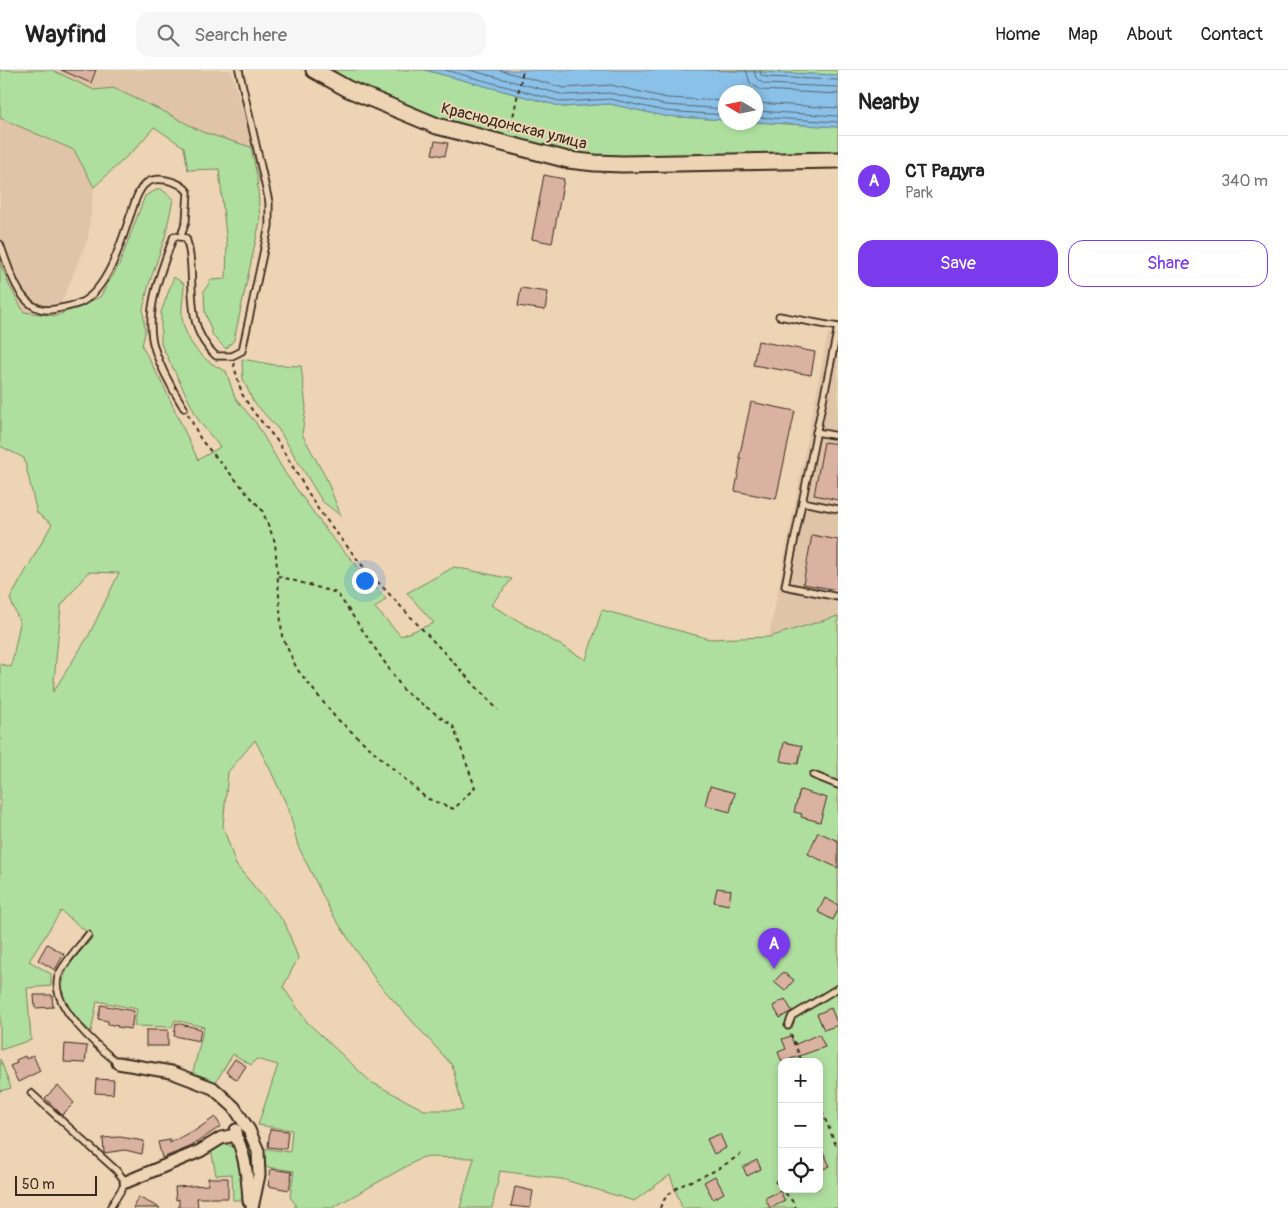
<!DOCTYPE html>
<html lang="en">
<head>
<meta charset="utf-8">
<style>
  :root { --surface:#fff; --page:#f6f6f6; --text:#222; --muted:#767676; --line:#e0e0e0; --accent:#7c3aed }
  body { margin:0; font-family:Pangolin,sans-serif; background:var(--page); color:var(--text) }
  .controls { position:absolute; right:15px; bottom:15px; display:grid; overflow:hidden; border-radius:10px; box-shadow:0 2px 8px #0003 }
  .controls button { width:45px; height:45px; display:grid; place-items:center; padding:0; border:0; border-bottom:1px solid var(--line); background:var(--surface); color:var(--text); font:25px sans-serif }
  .compass { position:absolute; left:718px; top:15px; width:45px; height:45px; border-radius:50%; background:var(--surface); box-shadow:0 2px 8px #0003; rotate:280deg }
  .scale { position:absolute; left:15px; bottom:12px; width:82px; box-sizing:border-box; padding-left:5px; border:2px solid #3b2a1e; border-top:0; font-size:14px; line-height:18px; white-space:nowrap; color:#3b2a1e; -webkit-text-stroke:4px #ecd4b4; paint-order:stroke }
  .you { position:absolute; left:364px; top:510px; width:18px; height:18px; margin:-12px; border:4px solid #fff; border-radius:50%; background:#1a73e8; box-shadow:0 0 0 8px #1a73e833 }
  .badge { display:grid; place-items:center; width:32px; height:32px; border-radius:50%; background:var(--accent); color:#fff; font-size:16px; font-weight:700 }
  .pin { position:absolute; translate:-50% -41px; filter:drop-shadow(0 1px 2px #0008) }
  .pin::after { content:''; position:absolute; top:26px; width:18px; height:15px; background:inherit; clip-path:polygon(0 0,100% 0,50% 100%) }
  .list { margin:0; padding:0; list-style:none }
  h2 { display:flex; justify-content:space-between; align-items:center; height:65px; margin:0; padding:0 20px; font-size:21px }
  h2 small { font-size:16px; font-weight:400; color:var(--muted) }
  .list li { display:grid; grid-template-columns:32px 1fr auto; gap:15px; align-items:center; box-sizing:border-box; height:90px; padding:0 20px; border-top:1px solid var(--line) }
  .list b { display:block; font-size:19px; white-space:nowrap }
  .list p { margin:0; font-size:16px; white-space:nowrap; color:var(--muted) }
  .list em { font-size:16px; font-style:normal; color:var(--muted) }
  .actions { display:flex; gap:10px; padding:15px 20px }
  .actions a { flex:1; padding:11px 0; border:1px solid var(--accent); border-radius:15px; text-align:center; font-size:18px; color:var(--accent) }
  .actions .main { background:var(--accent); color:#fff }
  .icon { flex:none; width:28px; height:28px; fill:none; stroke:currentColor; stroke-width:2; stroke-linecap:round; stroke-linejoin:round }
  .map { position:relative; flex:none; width:838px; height:1138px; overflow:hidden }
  header { display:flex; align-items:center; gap:30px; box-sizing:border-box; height:70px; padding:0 25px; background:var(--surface); border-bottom:1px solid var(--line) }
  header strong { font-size:24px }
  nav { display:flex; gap:28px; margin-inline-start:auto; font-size:18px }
  .search { width:350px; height:45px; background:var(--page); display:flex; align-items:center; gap:12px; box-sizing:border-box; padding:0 18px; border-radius:15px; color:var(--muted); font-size:19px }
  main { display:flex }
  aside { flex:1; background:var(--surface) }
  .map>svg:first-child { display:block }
</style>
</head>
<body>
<header>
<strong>Wayfind</strong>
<div class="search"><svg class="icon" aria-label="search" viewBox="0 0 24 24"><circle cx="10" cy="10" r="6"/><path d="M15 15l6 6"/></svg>Search here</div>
<nav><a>Home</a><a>Map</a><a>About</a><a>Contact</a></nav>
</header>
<main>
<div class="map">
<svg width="838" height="1138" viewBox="0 0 838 1138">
  <rect width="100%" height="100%" fill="#ecd4b4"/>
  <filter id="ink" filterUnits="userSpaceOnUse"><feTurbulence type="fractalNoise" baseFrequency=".02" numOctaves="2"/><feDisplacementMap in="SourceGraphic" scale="10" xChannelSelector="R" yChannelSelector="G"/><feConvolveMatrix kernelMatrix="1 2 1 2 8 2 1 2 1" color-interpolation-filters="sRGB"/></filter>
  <g filter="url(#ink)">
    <g fill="#e0c4a8">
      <polygon points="52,0 231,0 250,64 251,77 202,62 113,18 94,20"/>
      <polygon points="0,48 74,80 94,117 88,168 56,246 24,242 9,215 0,192"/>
      <polygon points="828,263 838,265 838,546 769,567"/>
    </g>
    <g fill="#afdf9e" stroke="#75845e" fill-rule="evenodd">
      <polygon points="0,0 52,0 94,20 113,18 167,43 202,62 251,77 257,106 260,151 234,270 226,279 213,266 205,242 204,221 211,210 226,209 227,175 219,99 188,100 184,77 154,57 136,78 94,117 74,80 0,48"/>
      <polygon points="326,0 425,0 563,37 610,34 664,46 725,50 726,52 756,52 838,57 838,83 599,88 531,76 440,53 349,13"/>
      <polygon points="706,0 838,0 838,5"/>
      <path d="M 160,118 L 173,129 L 165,167 L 149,214 L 143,239 L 145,262 L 142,276 L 165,319 L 198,390 L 220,377 L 199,351 L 161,274 L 161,242 L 174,207 L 184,214 C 184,225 180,242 183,253 C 189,276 204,292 226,301 L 235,328 L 256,353 L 285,403 L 329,464 L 386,529 L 375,538 L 401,566 L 434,553 L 407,523 L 454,497 L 512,509 L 491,535 L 586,590 L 602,540 L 710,569 L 769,567 L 838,546 L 838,1138 L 682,1138 L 670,1105 L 634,1131 L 562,1109 L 500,1101 L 492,1138 L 460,1138 L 474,1088 L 423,1087 L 332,1138 L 294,1138 L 296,1135 L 290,1127 L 294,1101 L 261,1096 L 261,1078 L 290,1082 L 292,1060 L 258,1055 L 278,995 L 256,989 L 251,995 L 233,984 L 215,1013 L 192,1006 L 204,957 L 175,950 L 172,957 L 134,956 L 137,939 L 97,931 L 91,962 C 84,955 74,947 69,939 C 51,907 74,890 93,867 L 61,841 L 29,891 L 51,904 L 51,916 L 27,918 L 31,970 L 0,980 L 0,594 L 11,597 L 20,553 L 10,529 L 52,454 L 37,443 L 24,388 L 0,376 L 0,192 L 9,215 L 24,242 L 56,246 L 100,227 L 119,195 L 145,126 ZM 88,502 L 119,503 L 89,565 L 53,622 L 61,536 ZM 255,670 L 269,697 L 289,740 L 298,776 L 331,842 L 377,912 L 452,995 L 463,1040 L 424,1040 L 371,1012 L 307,952 L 283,917 L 298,888 L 285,853 L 236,795 L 223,756 L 228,702 ZM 782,992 L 819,992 L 819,1119 L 782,1119 Z"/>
      <polygon points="242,289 275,295 301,296 306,337 302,364 326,408 341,446 322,431 279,360 253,331 243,309"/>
      <polygon points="0,989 11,1018 0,1021"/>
      <path d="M 245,1057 C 253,1076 264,1094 250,1113 L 239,1058 Z"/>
      <polygon points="226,1074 236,1078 244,1109 244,1130 233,1130 232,1104 216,1105 211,1079"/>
    </g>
    <polygon fill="#8ac1e8" stroke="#6a8597" points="425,0 706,0 838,5 838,57 756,52 756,22 726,22 725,50 664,46 610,34 563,37"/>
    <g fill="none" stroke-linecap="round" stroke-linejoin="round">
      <g stroke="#5b666f" stroke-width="1">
        <polyline points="445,0 563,32 610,29 665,41 726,45"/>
        <polyline points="469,0 564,25 610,23 666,35 726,39"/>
        <polyline points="499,0 564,18 611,15 667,28 726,31"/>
        <polyline points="746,0 750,13 761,20 838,24"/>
        <polyline points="754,0 756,8 764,14 838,17"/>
        <polyline points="760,0 761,5 766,7 838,10"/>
        <polyline points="756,33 838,38"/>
        <polyline points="756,41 838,46"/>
        <polyline points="756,47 838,52"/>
      </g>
    </g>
    <g fill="#dab2a1" stroke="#3b2a1e">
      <polygon points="61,0 96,0 91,13"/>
      <polygon points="435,71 448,73 445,86 432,84"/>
      <polygon points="544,105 564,109 552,173 532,169"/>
      <polygon points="521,218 548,222 545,240 518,236"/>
      <polygon points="758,271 815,282 811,305 753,295"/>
      <polygon points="751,332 795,341 776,429 735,421 741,388 739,388"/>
      <polygon points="824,372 838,374 838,430 814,425"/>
      <polygon points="812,465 838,470 838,520 803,514"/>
      <polygon points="784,672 802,676 798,694 780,691"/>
      <polygon points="710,716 735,723 730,742 705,735"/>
      <polygon points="800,720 827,728 820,752 801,747 802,744 794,742"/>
      <polygon points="818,762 838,771 838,798 808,784"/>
      <polygon points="717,818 731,820 729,835 714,832"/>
      <polygon points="825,828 838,835 838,840 833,850 818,842"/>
      <polygon points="47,874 64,884 55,900 38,890"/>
      <polygon points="783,902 794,910 785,921 774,912"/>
      <polygon points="34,925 52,925 53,937 35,938"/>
      <polygon points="785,929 792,941 780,948 773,936"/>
      <polygon points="101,935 134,941 131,959 117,957 118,956 108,954 108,951 98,949"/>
      <polygon points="831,938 838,955 824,960 817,944"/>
      <polygon points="176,953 201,959 199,971 174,966"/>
      <rect x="146" y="960" width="22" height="16"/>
      <polygon points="819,964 825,977 782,992 778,982 786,979 782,969 791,966 794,975"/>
      <polygon points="65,974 87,976 85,993 64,992"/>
      <polygon points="33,985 40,1001 18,1012 10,996 17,993 16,990 25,986 26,989"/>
      <polygon points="235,989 246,996 237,1010 226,1002"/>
      <polygon points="96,1009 114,1010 113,1024 95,1023"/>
      <polygon points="58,1015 74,1033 62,1045 45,1028"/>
      <polygon points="215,1047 221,1056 190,1077 162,1088 158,1072 170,1070 170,1073 192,1061 193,1062"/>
      <polygon points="270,1059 288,1061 286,1079 268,1077"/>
      <polygon points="720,1064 726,1078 714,1084 707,1069"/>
      <polygon points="120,1067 144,1071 142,1084 125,1080 104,1083 103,1068"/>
      <polygon points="819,1074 830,1096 819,1101"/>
      <polygon points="757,1090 761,1099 747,1106 743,1097"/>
      <polygon points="271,1099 292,1102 289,1120 268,1116"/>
      <polygon points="715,1106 724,1123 713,1129 704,1112"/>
      <polygon points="208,1108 228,1108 228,1128 197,1128 198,1138 179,1138 179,1129 176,1130 175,1117 208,1115"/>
      <polygon points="515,1117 533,1121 530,1138 511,1136"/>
      <polygon points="780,1121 785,1131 770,1138 765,1128"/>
      <polygon points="138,1127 160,1138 133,1138"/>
    </g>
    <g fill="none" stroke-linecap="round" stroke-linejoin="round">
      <defs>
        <g id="lane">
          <path d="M 0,174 C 10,200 20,247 56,239 C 65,237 74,236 82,232 C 108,218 121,173 130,146 C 134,136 136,123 144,115 C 155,104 180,111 188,122 L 186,151 L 181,166"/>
          <polyline points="779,246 838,257"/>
          <polyline points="838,257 785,516 838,527"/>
          <path d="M 184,338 C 173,321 155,288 152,268 C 147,235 161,201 172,171 L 174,166 L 186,168 C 199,207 180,254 216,286 L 232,286 L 242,281 L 269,156 L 269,132 L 239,0"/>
          <polyline points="816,362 838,366"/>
          <polyline points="802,432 838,439"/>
          <polyline points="813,705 838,715"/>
          <path d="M 88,865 C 80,876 62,894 58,907 C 50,936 98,977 118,993"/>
          <polyline points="788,956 792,946 838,918"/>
          <polyline points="31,1023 116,1100 126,1112 110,1138"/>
        </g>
        <g id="street">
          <polyline points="118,993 171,1002 213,1018 234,1037 249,1060 258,1081 259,1105 252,1138"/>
          <path d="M 236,1060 L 235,1065 C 245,1082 248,1111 249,1131"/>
          <polyline points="126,1112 200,1081 221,1068 235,1065"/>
        </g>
        <polyline id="secondary" points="314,0 348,19 437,56 568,90 595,93 623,94 838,90"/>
      </defs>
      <use href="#lane" stroke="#3b2a1e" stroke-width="9"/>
      <use href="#street" stroke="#3b2a1e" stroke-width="15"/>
      <use href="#secondary" stroke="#3b2a1e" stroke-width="19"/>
      <g stroke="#3b2a1e" stroke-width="2" stroke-dasharray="4 4" stroke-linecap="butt">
        <polyline points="510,61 523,0"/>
        <polyline points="235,293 234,296 242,324 252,340 278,372 318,439 361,494 498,640"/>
        <polyline points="188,344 201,370 262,440 275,472 282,566 297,599 335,647 426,728 454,739 475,717 453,656 405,622 337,523 278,506"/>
        <polyline points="791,964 802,992"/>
        <polyline points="819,1034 837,1078"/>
        <polyline points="775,1111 793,1132 796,1138"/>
        <path d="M 660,1138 C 667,1116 695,1111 714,1101 C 723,1096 732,1090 741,1084"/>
      </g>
      <use href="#lane" stroke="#ecd4b4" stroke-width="5.5"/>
      <use href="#street" stroke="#ecd4b4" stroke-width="11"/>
      <use href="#secondary" stroke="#ecd4b4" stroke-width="15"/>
    </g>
  </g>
  <g text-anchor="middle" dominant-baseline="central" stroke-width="4" stroke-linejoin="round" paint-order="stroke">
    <g font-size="16" fill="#3b2a1e" stroke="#ecd4b4">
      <text transform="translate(514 56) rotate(14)">Краснодонская улица</text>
    </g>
  </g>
</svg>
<div class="controls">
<button>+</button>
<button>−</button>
<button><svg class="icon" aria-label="locate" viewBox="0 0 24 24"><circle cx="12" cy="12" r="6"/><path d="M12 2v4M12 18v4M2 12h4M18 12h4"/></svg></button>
</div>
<svg class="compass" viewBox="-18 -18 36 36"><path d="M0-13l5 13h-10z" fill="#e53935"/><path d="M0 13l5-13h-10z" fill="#767676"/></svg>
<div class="scale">50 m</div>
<div class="you"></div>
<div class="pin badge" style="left:774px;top:899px">A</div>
</div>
<aside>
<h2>Nearby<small></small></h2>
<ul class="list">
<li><span class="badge">A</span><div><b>СТ Радуга</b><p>Park</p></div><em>340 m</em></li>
</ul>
<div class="actions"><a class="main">Save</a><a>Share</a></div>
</aside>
</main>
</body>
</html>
